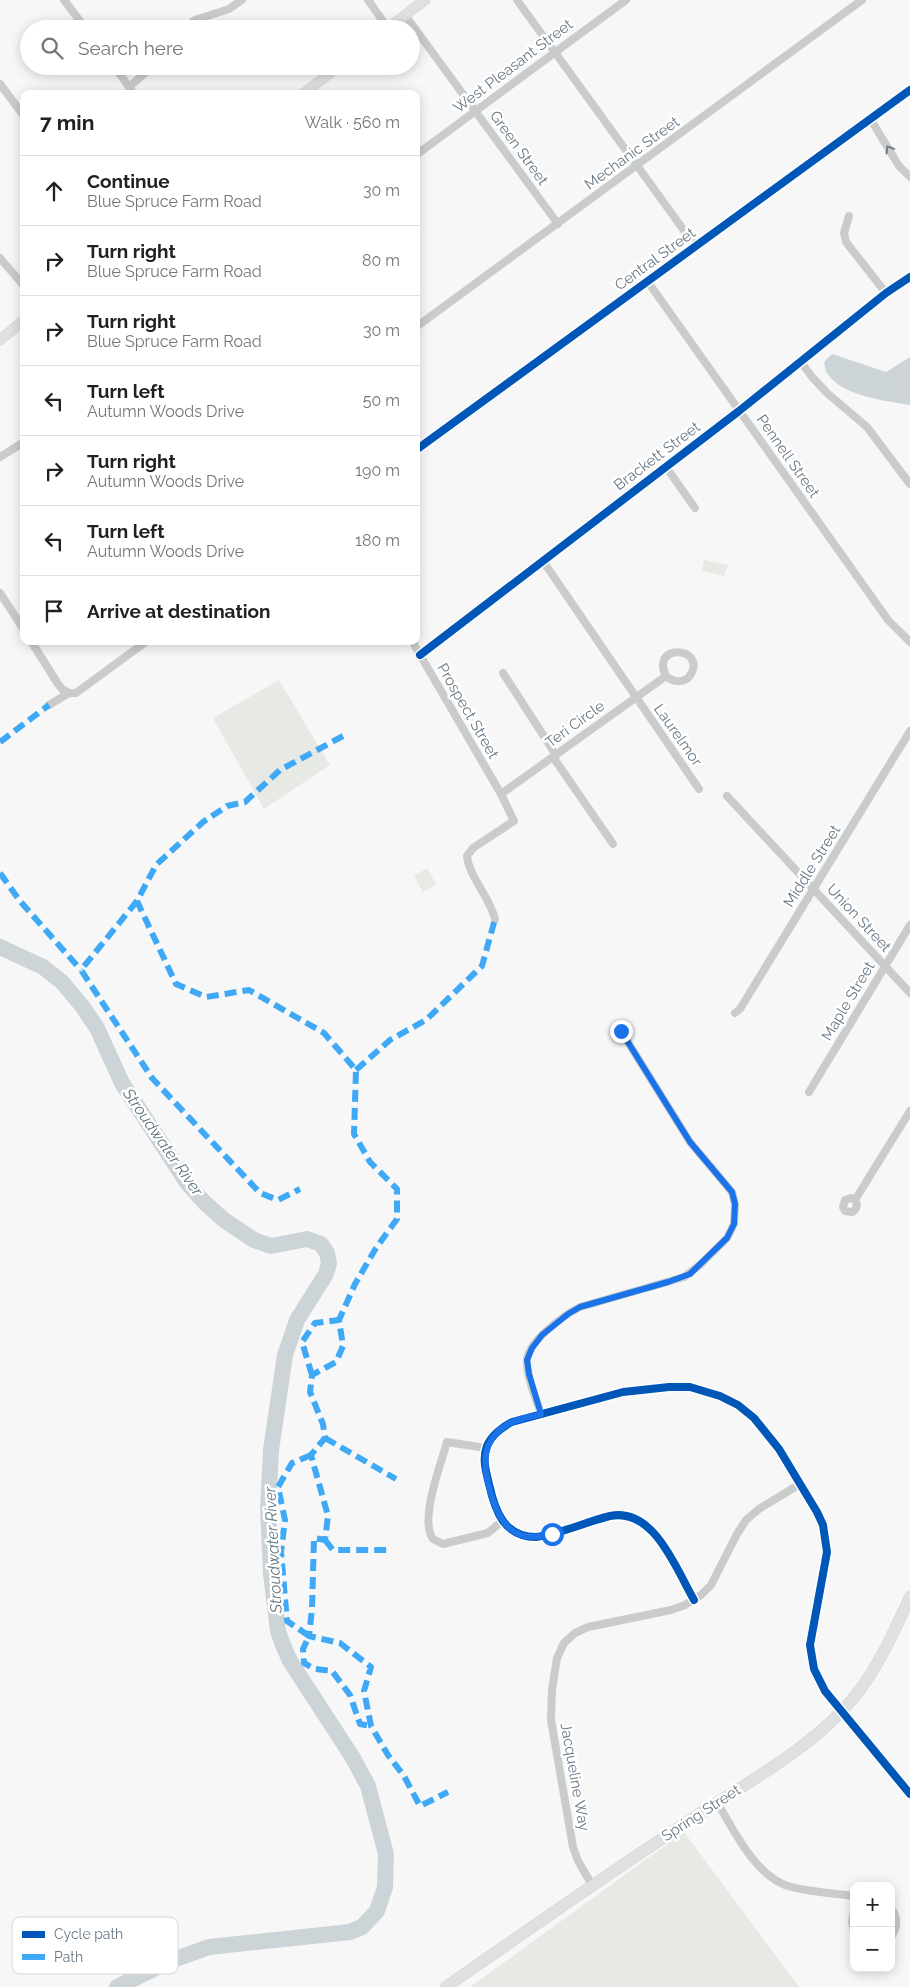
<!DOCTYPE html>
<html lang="en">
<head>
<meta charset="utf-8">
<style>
  :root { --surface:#fff; --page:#f2f2f2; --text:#202124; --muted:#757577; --line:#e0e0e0 }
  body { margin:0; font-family:Raleway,sans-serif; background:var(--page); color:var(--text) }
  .controls { position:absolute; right:15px; bottom:15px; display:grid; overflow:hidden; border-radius:10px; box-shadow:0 2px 12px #0003 }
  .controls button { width:45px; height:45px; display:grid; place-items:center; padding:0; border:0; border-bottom:1px solid var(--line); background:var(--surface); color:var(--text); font:25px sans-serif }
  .stop { position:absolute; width:15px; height:15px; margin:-11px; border:4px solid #1a73e8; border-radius:50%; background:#fff }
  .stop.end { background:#1a73e8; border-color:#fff; box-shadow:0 1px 5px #0008 }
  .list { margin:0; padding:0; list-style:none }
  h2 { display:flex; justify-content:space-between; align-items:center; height:65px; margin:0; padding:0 20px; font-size:21px }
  h2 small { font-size:16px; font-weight:400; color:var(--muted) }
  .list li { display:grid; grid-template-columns:32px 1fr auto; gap:15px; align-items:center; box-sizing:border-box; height:70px; padding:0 20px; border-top:1px solid var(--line) }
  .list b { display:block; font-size:19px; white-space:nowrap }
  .list p { margin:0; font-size:16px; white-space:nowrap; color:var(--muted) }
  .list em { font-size:16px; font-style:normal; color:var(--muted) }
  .icon { flex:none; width:28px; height:28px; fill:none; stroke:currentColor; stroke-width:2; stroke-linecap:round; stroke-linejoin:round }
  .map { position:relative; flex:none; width:910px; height:1987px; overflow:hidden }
  .search { position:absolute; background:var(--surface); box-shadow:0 2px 12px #0003; left:20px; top:20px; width:400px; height:55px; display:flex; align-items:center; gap:12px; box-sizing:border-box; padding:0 18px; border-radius:28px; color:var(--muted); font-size:19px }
  .panel { position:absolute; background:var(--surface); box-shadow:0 2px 12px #0003; left:20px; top:90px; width:400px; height:555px; border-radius:10px }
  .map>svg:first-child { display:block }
</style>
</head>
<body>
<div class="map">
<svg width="910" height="1987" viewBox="0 0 910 1987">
  <rect width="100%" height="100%" fill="#f7f7f7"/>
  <g fill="#e6e9e4">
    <polygon points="704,560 728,565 724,576 702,571"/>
    <polygon points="279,680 330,765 264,809 213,718"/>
    <polygon points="427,868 436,884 423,892 414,876"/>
    <polygon points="684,1832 799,1987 470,1987"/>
  </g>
  <path fill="#ccd4d8" d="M 832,354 L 886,372 L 910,357 L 910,405 C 886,401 841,396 827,373 C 825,371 825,365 824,362 Z"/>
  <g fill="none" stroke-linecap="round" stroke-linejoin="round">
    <polyline stroke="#ccd4d8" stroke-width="16" points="0,947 43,967 62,982 82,1006 97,1028 122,1083 188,1184 205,1203 224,1220 254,1240 271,1246 307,1239 321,1244 327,1253 329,1263 326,1274 297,1320 285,1355 271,1450 268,1508 271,1574 278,1631 283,1645 290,1661 353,1758 368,1786 386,1854 385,1887 377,1911 362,1927 350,1932 209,1947 170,1961 117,1987"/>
    <defs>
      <g id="secondary">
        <polyline points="387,29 425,0"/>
        <polyline points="303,94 339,66"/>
        <polyline points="0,340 24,320"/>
      </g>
      <path id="primary" d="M 446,1987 C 526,1931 607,1875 690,1820 C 741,1786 797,1757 840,1713 C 873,1680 891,1638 910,1597"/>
    </defs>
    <use href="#secondary" stroke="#d4d5d6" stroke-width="11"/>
    <use href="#primary" stroke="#d3d4d5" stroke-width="12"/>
    <g stroke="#cacccc" stroke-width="8">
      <polyline points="64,0 86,29"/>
      <polyline points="368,0 388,28"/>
      <polyline points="517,0 696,247"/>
      <polyline points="405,15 558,224"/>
      <polyline points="183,29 195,20 229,9 242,0"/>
      <polyline points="114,66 134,94"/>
      <polyline points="0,84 24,116"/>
      <polyline points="129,87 153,66"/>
      <polyline points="871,120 899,166 910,177"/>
      <polyline points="416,155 626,0"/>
      <polyline points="849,216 844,233 846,242 886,293"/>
      <polyline points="0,258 24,286"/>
      <polyline points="648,282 888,620 910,642"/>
      <polyline points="416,327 862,0"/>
      <polyline points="801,362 812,377 827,393 867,427 910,484"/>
      <polyline points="416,450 910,90"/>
      <polyline points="0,457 24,442"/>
      <polyline points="666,467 695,508"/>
      <polyline points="543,561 699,789"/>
      <polyline points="0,593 24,630"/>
      <polyline points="31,641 58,684 62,689 69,693"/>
      <path d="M 412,641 L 501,794 L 514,821 L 473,848 L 467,856 C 469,877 490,897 495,919"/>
      <polyline points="420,655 739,411 886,293 910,277"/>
      <polyline points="503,673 556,755"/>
      <polyline points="49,705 69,693 76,693 147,641"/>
      <polyline points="553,757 613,844"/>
      <path d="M 501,794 L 666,676 C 674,683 687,684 692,672 C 703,646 650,644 666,676"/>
      <polyline points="727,796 910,993"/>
      <polyline points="735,1013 740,1009 910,731"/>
      <polyline points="809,1092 910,925"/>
      <path d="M 855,1200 L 851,1198 L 845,1200 L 843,1207 L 845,1211 L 852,1212 C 857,1210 858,1205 855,1200 L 910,1111"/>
      <path d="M 541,1414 C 536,1398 527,1379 527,1361 C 527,1342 564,1315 580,1307 L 684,1277 L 701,1264 L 727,1238 L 734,1224 L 735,1204 L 732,1192 L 690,1142 L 621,1031"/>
      <path d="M 486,1448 L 447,1442 C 441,1464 419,1520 433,1539 L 443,1544 L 488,1533 L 502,1521"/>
      <path d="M 694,1600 C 676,1569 654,1507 610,1516 C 585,1522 561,1534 536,1537 C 504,1537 495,1511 489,1484 C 486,1472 482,1458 487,1446 C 491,1436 502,1427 512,1422 L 623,1392 L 669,1387 L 690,1387 L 720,1396 L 738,1405 L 754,1418 L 779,1449 L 817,1512 L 823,1525 L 827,1552 L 810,1645 L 814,1669 L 825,1691 L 910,1794"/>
      <path d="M 717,1802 C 733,1829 754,1873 785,1885 C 805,1892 833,1893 854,1896"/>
      <polyline points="592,1885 578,1861 573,1847 551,1720 552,1690 557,1658 564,1643 575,1633 588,1627 671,1610 685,1605 701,1595 711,1585 737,1534 746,1520 759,1509 800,1484"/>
      <path d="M 891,1908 C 898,1917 898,1928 891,1937"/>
      <polyline points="854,1910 852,1922 854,1931"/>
    </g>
    <use href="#secondary" stroke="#dfe0e0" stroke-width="10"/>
    <use href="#primary" stroke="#dfe0e0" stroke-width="11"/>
    <g stroke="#3fa9f5" stroke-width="6" stroke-dasharray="12 6" stroke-linecap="butt">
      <polyline points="343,736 280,770 245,802 227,806 203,822 156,865 137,901 176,984 206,997 249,990 324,1033 356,1070 354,1134 370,1162 397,1189 397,1219 376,1248 355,1284 339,1320 343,1346 336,1362 312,1375 310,1392 323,1424 325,1438 311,1455 328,1516 325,1540 314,1538 312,1609 309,1636 340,1643 371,1667 364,1691 371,1726 388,1755 404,1776 420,1806 448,1792"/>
      <polyline points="0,742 49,705"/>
      <polyline points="0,873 20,901 81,970"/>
      <polyline points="137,901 81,970 152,1078 260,1193 278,1200 300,1189"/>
      <polyline points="356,1070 390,1040 426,1020 482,966 495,919"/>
      <polyline points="312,1375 302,1342 315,1323 339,1320"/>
      <polyline points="325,1438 396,1479"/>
      <polyline points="311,1455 292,1463 278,1487 285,1520 281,1552 287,1621 309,1636 303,1649 304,1663 315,1669 332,1671 350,1695 360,1724 371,1726"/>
      <polyline points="325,1540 333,1550 391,1550"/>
    </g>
    <defs>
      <g id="cycleway">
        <polyline points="416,450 910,90"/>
        <polyline points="420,655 739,411 886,293 910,277"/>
        <path d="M 694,1600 C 676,1569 654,1507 610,1516 C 585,1522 561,1534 536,1537 C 504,1537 495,1511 489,1484 C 486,1472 482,1458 487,1446 C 491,1436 502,1427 512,1422 L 623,1392 L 669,1387 L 690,1387 L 720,1396 L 738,1405 L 754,1418 L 779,1449 L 817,1512 L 823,1525 L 827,1552 L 810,1645 L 814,1669 L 825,1691 L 910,1794"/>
      </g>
    </defs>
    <use href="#cycleway" stroke="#fff" stroke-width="11"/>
    <use href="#cycleway" stroke="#0057b8" stroke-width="8"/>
  </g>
  <defs><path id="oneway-chevron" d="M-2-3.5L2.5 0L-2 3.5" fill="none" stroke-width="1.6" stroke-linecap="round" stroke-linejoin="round" transform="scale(1.25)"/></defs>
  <use stroke="#6d7c8a" href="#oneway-chevron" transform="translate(889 149) rotate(-121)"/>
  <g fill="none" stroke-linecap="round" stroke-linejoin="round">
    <path stroke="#1a73e8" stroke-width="6" d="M 552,1534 C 512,1545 498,1522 489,1487 C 483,1463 482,1442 505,1426 C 515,1419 529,1417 541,1414 L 529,1374 L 527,1360 L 532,1348 L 542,1335 L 568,1314 L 580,1307 L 668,1282 L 690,1274 L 727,1238 L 734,1224 L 735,1204 L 732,1192 L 690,1142 L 621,1031"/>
  </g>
  <g text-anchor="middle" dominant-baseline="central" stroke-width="5" stroke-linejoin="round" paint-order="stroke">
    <g font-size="15" fill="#687886" stroke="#fff">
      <text transform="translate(513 66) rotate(-37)">West Pleasant Street</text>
      <text transform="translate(519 148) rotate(54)">Green Street</text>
      <text transform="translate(632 153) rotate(-36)">Mechanic Street</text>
      <text transform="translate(655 259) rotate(-36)">Central Street</text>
      <text transform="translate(657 456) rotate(-37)">Brackett Street</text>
      <text transform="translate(788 456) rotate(55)">Pennell Street</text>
      <text transform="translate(468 711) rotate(60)">Prospect Street</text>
      <text transform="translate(575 724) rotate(-36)">Teri Circle</text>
      <text transform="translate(678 735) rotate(55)">Laurelmor</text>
      <text transform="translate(812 866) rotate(-58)">Middle Street</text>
      <text transform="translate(859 918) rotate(47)">Union Street</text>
      <text transform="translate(848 1001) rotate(-59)">Maple Street</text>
      <text transform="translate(575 1777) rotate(80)">Jacqueline Way</text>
      <text transform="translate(701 1813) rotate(-33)">Spring Street</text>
    </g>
    <g font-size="16" font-style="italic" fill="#637982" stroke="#fff">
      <text transform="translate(163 1142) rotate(55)">Stroudwater River</text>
      <text transform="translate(273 1550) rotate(-93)">Stroudwater River</text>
    </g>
  </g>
  <rect x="12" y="1917" width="166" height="57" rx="8" fill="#fff" stroke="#d2d6db" stroke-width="1"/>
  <rect x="22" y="1931" width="23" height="7" fill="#0057b8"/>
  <rect x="22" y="1954" width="23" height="6" fill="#3fa9f5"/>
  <g font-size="14" fill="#687886">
    <text x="54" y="1939">Cycle path</text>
    <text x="54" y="1962">Path</text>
  </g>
</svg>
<div class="controls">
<button>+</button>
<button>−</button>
</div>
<div class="stop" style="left:552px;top:1534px"></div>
<div class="stop end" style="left:621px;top:1031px"></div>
<div class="search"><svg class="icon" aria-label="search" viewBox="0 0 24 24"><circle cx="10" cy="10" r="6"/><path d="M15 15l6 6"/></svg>Search here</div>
<section class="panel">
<h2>7 min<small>Walk · 560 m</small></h2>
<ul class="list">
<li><svg class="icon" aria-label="ahead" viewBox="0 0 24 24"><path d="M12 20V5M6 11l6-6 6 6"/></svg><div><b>Continue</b><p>Blue Spruce Farm Road</p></div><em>30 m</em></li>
<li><svg class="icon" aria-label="right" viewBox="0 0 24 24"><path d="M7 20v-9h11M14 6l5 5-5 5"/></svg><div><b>Turn right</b><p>Blue Spruce Farm Road</p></div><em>80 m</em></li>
<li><svg class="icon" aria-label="right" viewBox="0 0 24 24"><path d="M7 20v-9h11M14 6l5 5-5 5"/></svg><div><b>Turn right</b><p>Blue Spruce Farm Road</p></div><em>30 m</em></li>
<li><svg class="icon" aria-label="left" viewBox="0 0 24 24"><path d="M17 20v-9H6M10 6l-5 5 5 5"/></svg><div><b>Turn left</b><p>Autumn Woods Drive</p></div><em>50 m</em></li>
<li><svg class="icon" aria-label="right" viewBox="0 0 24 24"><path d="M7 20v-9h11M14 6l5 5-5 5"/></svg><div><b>Turn right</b><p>Autumn Woods Drive</p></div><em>190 m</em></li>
<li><svg class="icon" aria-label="left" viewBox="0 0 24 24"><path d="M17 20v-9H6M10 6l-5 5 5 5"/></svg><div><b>Turn left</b><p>Autumn Woods Drive</p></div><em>180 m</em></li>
<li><svg class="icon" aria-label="arrive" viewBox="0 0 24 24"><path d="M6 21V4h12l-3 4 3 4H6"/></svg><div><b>Arrive at destination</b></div></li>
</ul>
</section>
</div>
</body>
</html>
